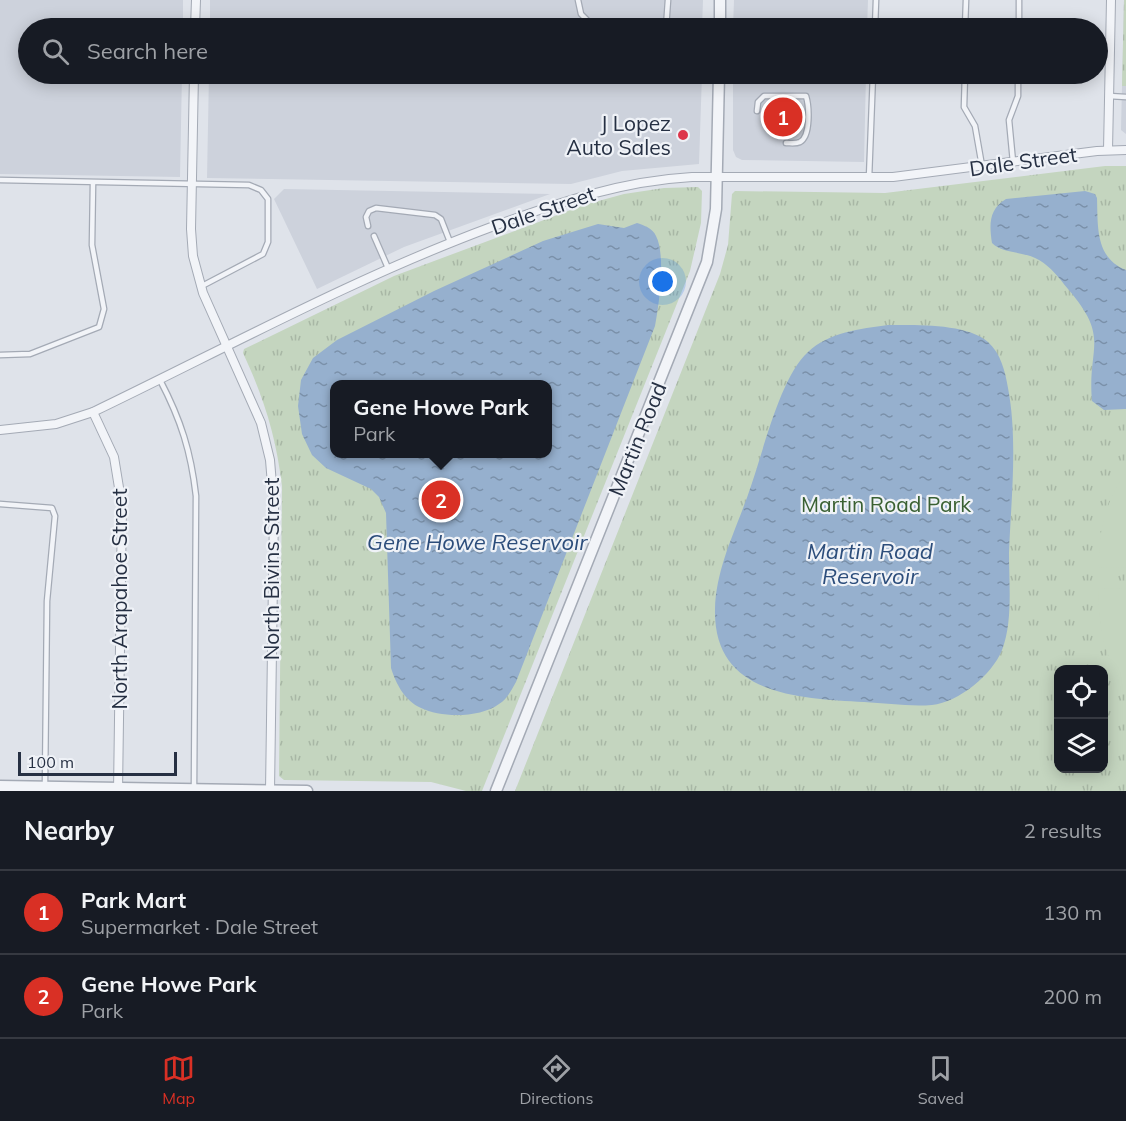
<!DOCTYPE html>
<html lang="en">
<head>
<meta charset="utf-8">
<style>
  :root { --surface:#171b24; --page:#20242c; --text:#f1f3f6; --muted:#9ea1a6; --line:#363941; --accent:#d93025 }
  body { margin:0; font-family:Mulish,sans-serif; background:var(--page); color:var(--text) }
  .controls { position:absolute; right:18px; bottom:18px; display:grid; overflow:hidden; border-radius:12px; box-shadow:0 3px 15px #0003 }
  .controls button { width:54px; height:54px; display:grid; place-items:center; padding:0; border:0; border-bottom:2px solid var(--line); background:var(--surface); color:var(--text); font:30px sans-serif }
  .scale { position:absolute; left:18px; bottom:15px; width:159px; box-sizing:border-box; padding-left:6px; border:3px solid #263043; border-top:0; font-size:16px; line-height:21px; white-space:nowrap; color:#263043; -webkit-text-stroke:4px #eff2f7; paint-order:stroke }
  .you { position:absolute; left:663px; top:282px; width:21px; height:21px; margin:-15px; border:4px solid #fff; border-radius:50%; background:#1a73e8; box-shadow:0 0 0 9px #1a73e833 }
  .badge { display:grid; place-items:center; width:39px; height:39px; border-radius:50%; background:var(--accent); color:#fff; font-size:20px; font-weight:700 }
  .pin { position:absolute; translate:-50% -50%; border:3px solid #fff; box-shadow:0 2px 6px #0006 }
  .popup { position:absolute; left:330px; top:380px; width:222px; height:78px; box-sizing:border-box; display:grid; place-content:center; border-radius:12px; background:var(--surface); filter:drop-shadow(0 2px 4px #0005); font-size:20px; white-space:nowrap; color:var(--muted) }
  .popup b { font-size:22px; color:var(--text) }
  .popup::after { content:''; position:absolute; left:50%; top:100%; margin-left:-12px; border:12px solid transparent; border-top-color:var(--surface) }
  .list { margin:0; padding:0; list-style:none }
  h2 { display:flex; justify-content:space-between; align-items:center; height:78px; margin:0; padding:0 24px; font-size:26px }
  h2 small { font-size:20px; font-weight:400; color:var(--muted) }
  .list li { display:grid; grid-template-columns:39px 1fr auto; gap:18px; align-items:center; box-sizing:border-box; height:84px; padding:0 24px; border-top:2px solid var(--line) }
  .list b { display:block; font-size:22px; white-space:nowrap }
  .list p { margin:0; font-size:20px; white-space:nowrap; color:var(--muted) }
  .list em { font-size:20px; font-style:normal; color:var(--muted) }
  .icon { flex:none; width:33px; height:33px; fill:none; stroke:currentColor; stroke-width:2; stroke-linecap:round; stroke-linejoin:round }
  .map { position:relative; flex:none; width:1126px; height:791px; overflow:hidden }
  .search { position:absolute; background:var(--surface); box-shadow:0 3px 15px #0003; left:18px; right:18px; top:18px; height:66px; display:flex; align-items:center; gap:15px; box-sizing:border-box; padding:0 21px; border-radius:33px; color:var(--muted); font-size:22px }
  .sheet { height:246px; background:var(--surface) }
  nav { display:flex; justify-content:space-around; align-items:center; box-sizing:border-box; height:84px; border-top:2px solid var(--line); background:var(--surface); font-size:16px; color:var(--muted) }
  nav a { display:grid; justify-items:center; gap:3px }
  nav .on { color:var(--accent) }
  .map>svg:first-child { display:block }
</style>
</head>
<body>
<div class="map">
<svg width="1126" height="791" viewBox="0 0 1126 791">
  <defs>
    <pattern id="park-tufts" width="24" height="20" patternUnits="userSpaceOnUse" patternTransform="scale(1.5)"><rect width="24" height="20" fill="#c4d5bf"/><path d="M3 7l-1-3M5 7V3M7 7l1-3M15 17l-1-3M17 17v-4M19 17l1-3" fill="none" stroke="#a8b7a5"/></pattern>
    <pattern id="water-ripples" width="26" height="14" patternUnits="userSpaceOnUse" patternTransform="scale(1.5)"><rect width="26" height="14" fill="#96b0ce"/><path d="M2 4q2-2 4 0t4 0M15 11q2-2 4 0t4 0" fill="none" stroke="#7a90a9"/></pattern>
  </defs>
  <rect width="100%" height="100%" fill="#dfe3ea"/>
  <g fill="#cdd2dc">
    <polygon points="0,0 183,0 183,28 28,28 28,74 182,74 180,177 0,174"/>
    <polygon points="210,0 703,0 702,28 210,28"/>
    <polygon points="734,0 868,0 867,28 733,28"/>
    <polygon points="1124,0 1126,0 1126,134 1121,130"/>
    <polygon points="209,74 702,74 699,164 622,171 571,184 207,178"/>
    <polygon points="733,74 866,74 864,162 742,160 736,157 733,150"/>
    <polygon points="284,189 550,194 404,247 317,289 274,199"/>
  </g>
  <g fill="url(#park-tufts)" fill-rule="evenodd">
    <polygon points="1124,0 1126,0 1126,86 1122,86"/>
    <path d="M 1105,166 L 1126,166 L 1126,791 L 515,791 L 720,274 L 728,245 L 732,194 L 735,191 L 885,193 ZM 1058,670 L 1104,670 L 1104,768 L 1058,768 Z"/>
    <path d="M 698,187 L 702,191 L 701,223 L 690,271 L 482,791 L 466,791 L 431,782 L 284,780 L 279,776 L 282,486 C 276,436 264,398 243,353 L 244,349 L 394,276 L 584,205 L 624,194 L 664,188 ZM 334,384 L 548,384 L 548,454 L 334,454 Z"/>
  </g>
  <g fill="#c4d5bf">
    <path d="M 1126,472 L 1126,568 L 1099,567 C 1098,532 1105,502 1126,472 Z"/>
    <path d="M 1098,588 L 1126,589 L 1126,689 C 1104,658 1098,626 1098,588 Z"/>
  </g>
  <g fill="url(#water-ripples)" fill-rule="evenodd">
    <path d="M 1085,191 L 1095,194 L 1097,198 C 1098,226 1095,258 1126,270 L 1126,409 L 1104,410 L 1092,401 C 1087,346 1111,339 1068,289 C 1059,278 1051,267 1039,260 C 1024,251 1003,254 992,243 C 989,224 989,209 1006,199 Z"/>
    <path d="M 637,223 C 643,225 653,228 656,236 C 666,255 659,305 655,326 L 516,682 C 511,691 507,699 499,704 C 480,718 441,718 421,708 C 405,701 396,684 391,668 L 386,513 L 379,497 L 371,489 L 326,468 L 312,455 L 302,434 L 298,406 L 301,380 L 313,358 L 337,340 L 434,291 L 543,241 L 598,224 L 624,228 ZM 548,384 L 548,454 L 334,454 L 334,384 Z"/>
    <path d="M 888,325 C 914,325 967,323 988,342 C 1001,354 1005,371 1008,388 C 1018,440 1011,500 1009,553 C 1009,583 1013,622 1002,650 C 992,675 959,702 932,705 C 910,707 886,703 864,702 C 799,698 713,696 715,609 C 716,565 739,524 752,483 C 764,448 781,376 808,352 C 829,332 860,329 888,325 Z"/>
  </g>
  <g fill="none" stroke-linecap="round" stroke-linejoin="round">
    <defs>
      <g id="service">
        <polyline points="578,0 581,14 595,28"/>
        <polyline points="666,28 668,0"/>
        <polyline points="875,28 876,0"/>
        <polyline points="965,28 966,0"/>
        <polyline points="1019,28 1019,0"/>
        <polyline points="965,74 964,107 975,126 982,166"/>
        <polyline points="1109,96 1126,97"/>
        <path d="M 757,111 L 758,102 L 764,96 L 806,96 C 809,106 811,136 800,142 C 796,144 791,143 786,143"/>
        <polyline points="1013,162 1009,120 1018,96 1018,74"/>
        <polyline points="869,178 873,74"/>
        <polyline points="0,180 249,185 261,190 268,199 268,242 263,254 202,286"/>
        <polyline points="368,226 366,217 369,211 376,208 435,215 441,219 450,242"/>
        <polyline points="374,236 388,268"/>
        <polyline points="0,355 30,354 99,327 104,309 92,245 93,183"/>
        <path d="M 160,380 C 181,420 191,452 196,496 L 194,788"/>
        <polyline points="0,504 52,508 55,516 47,601 45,785"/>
      </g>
      <g id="minor">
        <polyline points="195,28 196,0"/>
        <polyline points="194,74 191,229 193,256 203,293 261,423 270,460 274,509 270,791"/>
        <polyline points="1108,150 1111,0"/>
        <polyline points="93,412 114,457 122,506 118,791"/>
        <path d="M 0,430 L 56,424 L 93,412 C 226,348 356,277 494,226 C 560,202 622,181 692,177 L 893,177 L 1097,151 L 1126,150"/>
      </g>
      <g id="tertiary">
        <polyline points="720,28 720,0"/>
        <polyline points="0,786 307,791"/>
        <polyline points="496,791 707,262 716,209 719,74"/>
      </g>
    </defs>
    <use href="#service" stroke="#a4aab5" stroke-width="7"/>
    <use href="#minor" stroke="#a4aab5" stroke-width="10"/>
    <use href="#tertiary" stroke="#a4aab5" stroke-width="13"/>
    <use href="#service" stroke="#f2f4f8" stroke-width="4.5"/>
    <use href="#minor" stroke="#f2f4f8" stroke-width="8"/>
    <use href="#tertiary" stroke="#f2f4f8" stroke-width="10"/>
  </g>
  <circle fill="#dd364b" stroke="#eff2f7" stroke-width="2" cx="683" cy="135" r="6"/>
  <g text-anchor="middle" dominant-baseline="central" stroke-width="4.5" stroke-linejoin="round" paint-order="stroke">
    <g font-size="21" fill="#263043" stroke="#eff2f7" text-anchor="end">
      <text x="671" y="123">J Lopez<tspan x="671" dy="24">Auto Sales</tspan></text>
    </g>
    <g font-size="21" fill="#263043" stroke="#eff2f7">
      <text transform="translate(1023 161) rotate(-8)">Dale Street</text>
      <text transform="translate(543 210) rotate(-19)">Dale Street</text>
      <text transform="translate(637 439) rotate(-68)">Martin Road</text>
      <text transform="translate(271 569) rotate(-90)">North Bivins Street</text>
      <text transform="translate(119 599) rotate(-90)">North Arapahoe Street</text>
    </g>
    <g font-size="21" fill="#396032" stroke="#eff2f7">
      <text x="886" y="504">Martin Road Park</text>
    </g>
    <g font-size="22" font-style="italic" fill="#2c4d7b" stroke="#eff2f7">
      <text x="477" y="542">Gene Howe Reservoir</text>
      <text x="870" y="551">Martin Road<tspan x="870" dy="25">Reservoir</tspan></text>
    </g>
  </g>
</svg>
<div class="controls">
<button><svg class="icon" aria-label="locate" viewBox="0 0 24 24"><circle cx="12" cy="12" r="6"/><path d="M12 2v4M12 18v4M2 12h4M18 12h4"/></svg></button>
<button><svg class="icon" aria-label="layers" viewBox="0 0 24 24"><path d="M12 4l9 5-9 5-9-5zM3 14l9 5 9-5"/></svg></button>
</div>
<div class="scale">100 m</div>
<div class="you"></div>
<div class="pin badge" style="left:783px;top:117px">1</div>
<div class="pin badge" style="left:441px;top:500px">2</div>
<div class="popup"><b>Gene Howe Park</b>Park</div>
<div class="search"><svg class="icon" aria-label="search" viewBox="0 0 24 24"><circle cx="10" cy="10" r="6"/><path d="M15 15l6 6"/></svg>Search here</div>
</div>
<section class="sheet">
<h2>Nearby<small>2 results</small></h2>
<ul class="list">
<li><span class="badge">1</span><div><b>Park Mart</b><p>Supermarket · Dale Street</p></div><em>130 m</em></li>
<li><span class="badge">2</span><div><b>Gene Howe Park</b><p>Park</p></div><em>200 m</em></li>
</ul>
</section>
<nav>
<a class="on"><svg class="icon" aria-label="map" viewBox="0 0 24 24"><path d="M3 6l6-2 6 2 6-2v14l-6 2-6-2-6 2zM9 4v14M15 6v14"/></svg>Map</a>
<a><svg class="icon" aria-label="directions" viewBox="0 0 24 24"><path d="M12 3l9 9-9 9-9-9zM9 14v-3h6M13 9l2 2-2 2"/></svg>Directions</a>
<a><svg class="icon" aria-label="saved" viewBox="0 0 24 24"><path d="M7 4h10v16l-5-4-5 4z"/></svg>Saved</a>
</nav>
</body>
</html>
